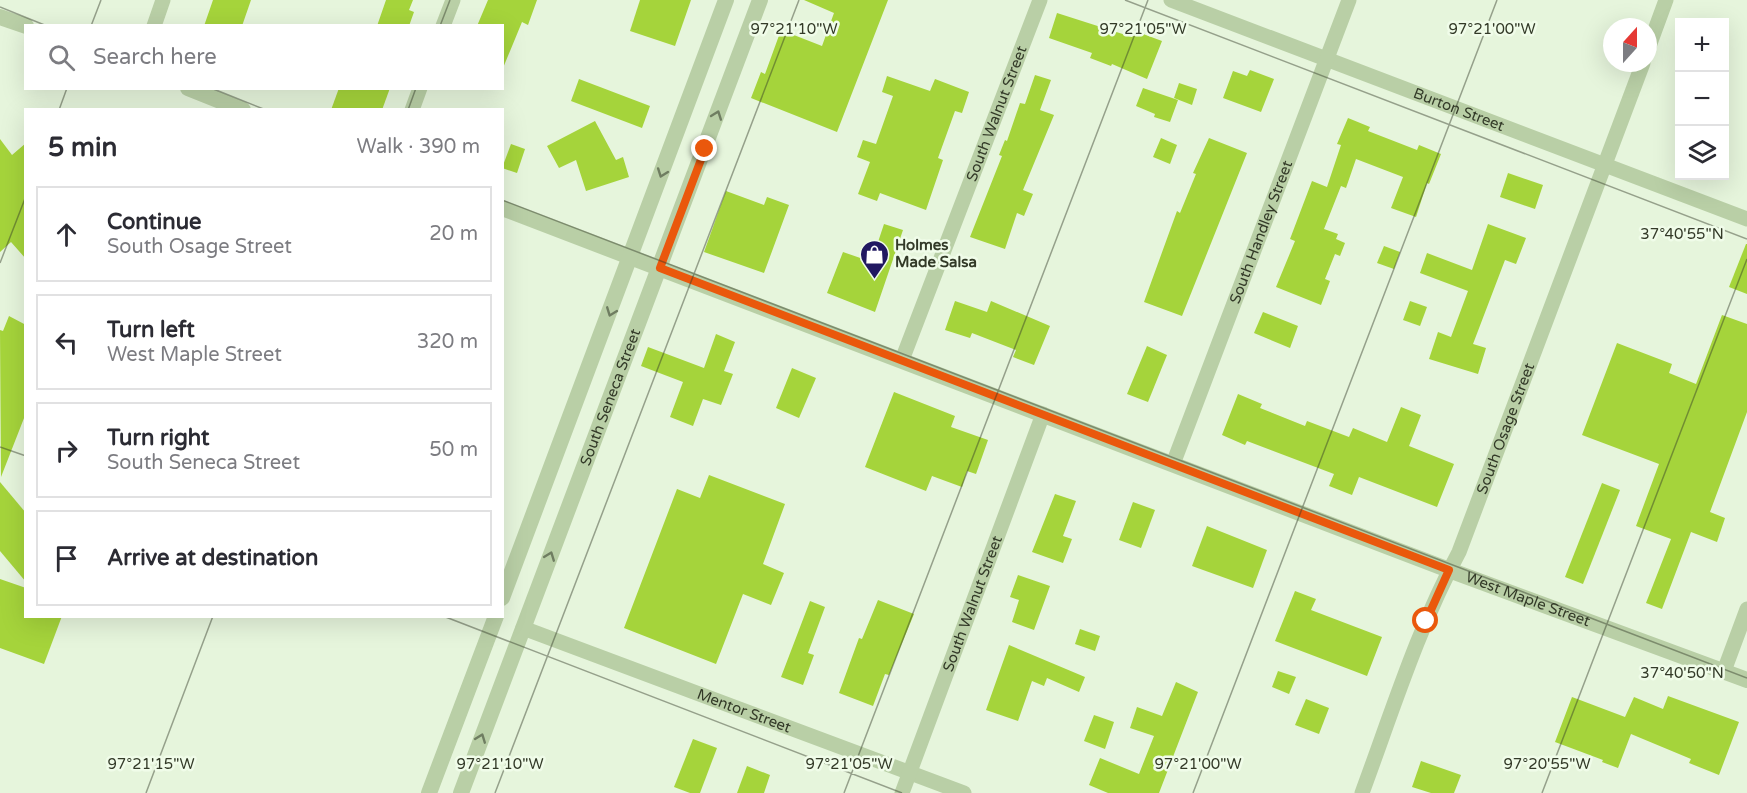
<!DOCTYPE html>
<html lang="en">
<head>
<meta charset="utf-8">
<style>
  :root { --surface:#fff; --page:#f2f2f3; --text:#2b2b33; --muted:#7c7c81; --line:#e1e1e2 }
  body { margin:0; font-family:"Varela Round",sans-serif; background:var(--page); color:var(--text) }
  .controls { position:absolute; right:18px; top:18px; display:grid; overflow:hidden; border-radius:0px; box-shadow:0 6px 24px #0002 }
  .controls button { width:54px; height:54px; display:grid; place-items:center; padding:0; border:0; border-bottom:2px solid var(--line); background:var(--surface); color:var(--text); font:30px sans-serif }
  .compass { position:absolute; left:1603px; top:18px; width:54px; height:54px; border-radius:50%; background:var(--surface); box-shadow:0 6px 24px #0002; rotate:21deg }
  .stop { position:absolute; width:18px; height:18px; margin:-14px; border:4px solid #ea580c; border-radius:50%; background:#fff }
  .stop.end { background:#ea580c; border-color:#fff; box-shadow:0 2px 6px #0008 }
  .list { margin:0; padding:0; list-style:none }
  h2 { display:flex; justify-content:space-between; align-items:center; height:78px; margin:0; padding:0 24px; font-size:26px }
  h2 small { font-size:20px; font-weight:400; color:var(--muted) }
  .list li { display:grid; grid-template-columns:39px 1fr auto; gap:18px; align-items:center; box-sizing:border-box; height:96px; margin:0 12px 12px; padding:0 12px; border:2px solid var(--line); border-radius:0px }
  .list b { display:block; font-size:22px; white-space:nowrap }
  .list p { margin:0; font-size:20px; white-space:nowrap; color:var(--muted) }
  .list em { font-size:20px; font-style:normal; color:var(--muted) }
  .icon { flex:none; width:33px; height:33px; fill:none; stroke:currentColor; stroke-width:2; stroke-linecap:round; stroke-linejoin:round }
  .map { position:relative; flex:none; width:1747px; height:793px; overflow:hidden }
  .search { position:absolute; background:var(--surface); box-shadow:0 6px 24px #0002; left:24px; top:24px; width:480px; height:66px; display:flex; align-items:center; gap:15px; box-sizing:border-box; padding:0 21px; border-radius:0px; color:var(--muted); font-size:22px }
  .panel { position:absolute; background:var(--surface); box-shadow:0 6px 24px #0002; left:24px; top:108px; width:480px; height:510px; border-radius:0px }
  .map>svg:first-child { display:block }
</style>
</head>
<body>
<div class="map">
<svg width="1747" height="793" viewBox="0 0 1747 793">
  <rect width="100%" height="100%" fill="#e6f5dc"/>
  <g fill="#a5d43b">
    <polygon points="213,0 251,0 242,26 204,26"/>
    <polygon points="386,0 413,0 409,10 414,12 409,26 377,26"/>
    <polygon points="488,0 537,0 528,25 522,22 503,68 502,26 477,26"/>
    <polygon points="640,0 691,0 675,46 630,31"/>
    <polygon points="804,0 888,0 837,132 751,98 761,72 765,74 781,30 822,46 834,13"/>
    <polygon points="1057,13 1132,37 1135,31 1162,41 1147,79 1112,64 1111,66 1090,58 1092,53 1049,38"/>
    <polygon points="1250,70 1274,79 1261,112 1223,98 1233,71 1247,76"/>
    <polygon points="1035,75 1051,80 1040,110 1054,115 1023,190 1033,194 1024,216 1017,213 1005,249 970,237 1002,156 999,155 1005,140 1007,141 1020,103 1025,104"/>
    <polygon points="887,76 930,91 935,79 969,92 962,113 955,111 938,158 943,160 926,210 880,193 877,201 858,194 870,162 857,157 863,140 876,144 893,96 882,92"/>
    <polygon points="579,79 650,106 642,128 571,101"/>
    <polygon points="1179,83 1197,89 1192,105 1174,98"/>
    <polygon points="339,88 390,88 382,110 331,110"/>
    <polygon points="1143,88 1178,100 1170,122 1154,117 1155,114 1136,106"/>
    <polygon points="1348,118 1370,127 1368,131 1417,150 1419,145 1441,154 1429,184 1427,183 1416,217 1391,208 1403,177 1356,159 1346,188 1341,186 1324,229 1338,234 1336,239 1345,243 1340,256 1335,254 1325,279 1330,281 1321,305 1276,287 1295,241 1290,239 1312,181 1327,187 1341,145 1337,144"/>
    <polygon points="595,121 616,160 623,157 629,177 586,191 576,160 559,168 547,146"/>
    <polygon points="1161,138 1177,145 1170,164 1153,157"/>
    <polygon points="1209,138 1247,153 1182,316 1144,302 1177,211 1180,213 1196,174 1193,173"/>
    <polygon points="0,139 12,155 26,143 26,259 11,242 0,252"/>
    <polygon points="511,144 525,149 517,173 502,168"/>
    <polygon points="1508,173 1543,185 1535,209 1500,197"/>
    <polygon points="726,191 764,205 767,197 789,205 764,273 704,252"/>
    <polygon points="884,224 903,230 875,312 827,293 843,252 869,261 871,253 874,254"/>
    <polygon points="1488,224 1526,238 1516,264 1505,260 1473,344 1486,348 1478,374 1429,359 1438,332 1451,337 1468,291 1420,273 1427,253 1472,270"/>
    <polygon points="1746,244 1747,244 1747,294 1729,287"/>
    <polygon points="1384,246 1400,252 1394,269 1377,263"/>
    <polygon points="955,301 987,312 991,301 1050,326 1034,365 1013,357 1016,350 972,333 970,338 945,330"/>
    <polygon points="1410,301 1427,307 1420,326 1403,320"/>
    <polygon points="1263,312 1298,326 1290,348 1254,333"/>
    <polygon points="1722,315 1747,324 1747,412 1710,512 1725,518 1717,542 1691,532 1662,609 1646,603 1671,539 1636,526 1659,464 1582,435 1617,343 1672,364 1669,373 1696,384"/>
    <polygon points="9,316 26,325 26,413 1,477 0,330 3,331"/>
    <polygon points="716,334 735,342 724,371 733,374 721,405 703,399 693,426 670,417 683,382 641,366 648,347 704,368"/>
    <polygon points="1147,346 1167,355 1148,402 1127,394"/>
    <polygon points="792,368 816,378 799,418 776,408"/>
    <polygon points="894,392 955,416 951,427 988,440 976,474 967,471 962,487 932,476 926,491 865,467"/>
    <polygon points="1238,394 1262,404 1260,408 1305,426 1307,421 1349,437 1353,428 1387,442 1401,407 1421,415 1409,446 1454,464 1437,507 1359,477 1352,495 1329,486 1334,474 1247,441 1245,445 1222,435"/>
    <polygon points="709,475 785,504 763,564 784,573 771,605 743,594 716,664 624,628 677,489 700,498"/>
    <polygon points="0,482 26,513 26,582 0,551"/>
    <polygon points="1602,483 1620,490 1583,584 1565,577"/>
    <polygon points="1055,494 1076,501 1063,536 1072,539 1063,563 1032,552"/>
    <polygon points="1133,502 1155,510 1141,548 1119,540"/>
    <polygon points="1207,526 1267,550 1253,588 1192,566"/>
    <polygon points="1018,575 1050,586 1034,630 1012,622 1019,600 1010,597"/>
    <polygon points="0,579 26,588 26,616 62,616 44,664 0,648"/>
    <polygon points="1295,591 1316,599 1311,610 1382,637 1367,676 1275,641"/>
    <polygon points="878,600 914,614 889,675 885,674 873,706 839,693 859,638 862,639"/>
    <polygon points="810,601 825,607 808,653 814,655 803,685 781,677"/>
    <polygon points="1080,629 1100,636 1095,651 1075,644"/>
    <polygon points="1009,645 1085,677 1079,692 1047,678 1044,686 1032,681 1018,721 986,710"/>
    <polygon points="1278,671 1296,677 1289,694 1272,687"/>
    <polygon points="1176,682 1198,692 1159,793 1108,793 1089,785 1100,758 1139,774 1154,736 1130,728 1137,707 1162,716"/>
    <polygon points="1668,696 1739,722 1719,775 1689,763 1691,759 1631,734 1618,768 1602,762 1603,760 1555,742 1572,697 1625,717 1634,697 1663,709"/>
    <polygon points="1306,699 1329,708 1319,734 1295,725"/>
    <polygon points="1094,715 1114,722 1105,749 1084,741"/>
    <polygon points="693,739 717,748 700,793 690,793 674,787"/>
    <polygon points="1421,761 1461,775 1454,793 1431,793 1412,787"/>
    <polygon points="747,766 770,775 764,793 737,793"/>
  </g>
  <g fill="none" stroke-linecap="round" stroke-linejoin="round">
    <g stroke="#b9cfa6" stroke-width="15">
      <path id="s1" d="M 1171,0 L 1747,219"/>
      <polyline points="154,26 163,0"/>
      <polyline points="443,26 453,0"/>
      <polyline points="1648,49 1666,0"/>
      <polyline points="412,110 420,88"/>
      <path id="s2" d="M 902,360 L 1040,0"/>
      <path id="s3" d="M 1173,464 L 1349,0"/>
      <path id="s4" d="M 523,628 L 964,793"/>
      <polyline points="1724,671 1747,609"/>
      <path id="s5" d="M 902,793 L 1043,414"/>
      <path id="s6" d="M 1362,793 C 1392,712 1418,628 1459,552 L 1643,63"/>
    </g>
    <g stroke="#b9cfa6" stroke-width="16">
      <polyline points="0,17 26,26"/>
      <polyline points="188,88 243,110"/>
      <path id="s7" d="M 502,208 L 1449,570 L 1747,680"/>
      <polyline points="502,598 726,0"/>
      <polyline points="429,793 496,616"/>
      <path id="s8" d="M 461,793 L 760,0"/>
    </g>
  </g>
  <defs><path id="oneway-chevron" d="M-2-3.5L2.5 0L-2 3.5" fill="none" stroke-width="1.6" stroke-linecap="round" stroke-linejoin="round" transform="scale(1.5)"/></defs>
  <g stroke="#6f7d61">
    <use href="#oneway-chevron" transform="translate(717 115) rotate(-70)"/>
    <use href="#oneway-chevron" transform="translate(662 173) rotate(110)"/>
    <use href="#oneway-chevron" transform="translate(611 312) rotate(111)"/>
    <use href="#oneway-chevron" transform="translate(550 556) rotate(-69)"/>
    <use href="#oneway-chevron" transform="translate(481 738) rotate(-69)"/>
  </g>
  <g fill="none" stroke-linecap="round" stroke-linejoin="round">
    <polyline stroke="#ea580c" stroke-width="8" points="705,149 660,268 1449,570 1426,621"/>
  </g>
  <path fill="none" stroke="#333a28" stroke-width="1.5" stroke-opacity="0.45" d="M 1125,0 L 1747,239M 0,7 L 47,26M 91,26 L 101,0M 440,26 L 450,0M 211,88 L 266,110M 59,110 L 67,88M 408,110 L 416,88M 502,200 L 1747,678M 0,263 L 26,196M 0,447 L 26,456M 443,616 L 902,793M 146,793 L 213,616M 495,793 L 799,0M 844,793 L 1148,0M 1193,793 L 1497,0M 1542,793 L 1747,259"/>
  <defs>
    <symbol id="shop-pin" viewBox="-11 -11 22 30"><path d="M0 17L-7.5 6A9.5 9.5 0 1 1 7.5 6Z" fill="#211861" stroke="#f0fce9"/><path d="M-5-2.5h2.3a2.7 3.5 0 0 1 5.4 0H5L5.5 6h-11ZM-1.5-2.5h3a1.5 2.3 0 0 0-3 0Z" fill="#fff"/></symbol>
  </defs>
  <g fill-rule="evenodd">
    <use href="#shop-pin" x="858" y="238" width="33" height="45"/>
  </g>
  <g text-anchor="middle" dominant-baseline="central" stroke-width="5" stroke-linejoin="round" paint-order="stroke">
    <g font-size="15" fill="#333a28" stroke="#f0fce9">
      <text stroke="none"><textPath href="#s1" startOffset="308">Burton Street</textPath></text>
      <text stroke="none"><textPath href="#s2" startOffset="264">South Walnut Street</textPath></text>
      <text stroke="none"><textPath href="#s3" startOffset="248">South Handley Street</textPath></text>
      <text stroke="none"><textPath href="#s8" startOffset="423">South Seneca Street</textPath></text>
      <text stroke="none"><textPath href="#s6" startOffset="392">South Osage Street</textPath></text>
      <text stroke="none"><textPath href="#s7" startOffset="1098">West Maple Street</textPath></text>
      <text stroke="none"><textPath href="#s5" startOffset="202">South Walnut Street</textPath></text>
      <text stroke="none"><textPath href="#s4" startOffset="236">Mentor Street</textPath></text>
    </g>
    <g font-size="15" font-weight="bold" fill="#333a28" stroke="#f0fce9" text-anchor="start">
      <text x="895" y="245">Holmes<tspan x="895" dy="17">Made Salsa</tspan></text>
    </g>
  </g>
  <g font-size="15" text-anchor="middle" fill="#333a28" stroke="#f0fce9" stroke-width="5" stroke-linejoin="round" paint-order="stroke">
    <text x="794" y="34">97°21'10"W</text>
    <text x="1143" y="34">97°21'05"W</text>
    <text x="1492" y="34">97°21'00"W</text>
    <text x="1682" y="239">37°40'55"N</text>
    <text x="1682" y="678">37°40'50"N</text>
    <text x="151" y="769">97°21'15"W</text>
    <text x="500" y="769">97°21'10"W</text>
    <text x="849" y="769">97°21'05"W</text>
    <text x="1198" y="769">97°21'00"W</text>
    <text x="1547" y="769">97°20'55"W</text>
  </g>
</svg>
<div class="controls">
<button>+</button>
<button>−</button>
<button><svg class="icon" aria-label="layers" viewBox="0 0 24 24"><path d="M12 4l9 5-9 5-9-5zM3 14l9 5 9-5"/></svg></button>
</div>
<svg class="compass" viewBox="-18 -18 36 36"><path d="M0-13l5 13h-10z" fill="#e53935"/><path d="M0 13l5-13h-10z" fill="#7c7c81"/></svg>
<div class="stop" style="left:1426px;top:621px"></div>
<div class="stop end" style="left:705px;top:149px"></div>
<div class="search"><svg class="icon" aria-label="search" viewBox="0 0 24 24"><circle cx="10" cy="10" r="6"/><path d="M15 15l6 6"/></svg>Search here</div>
<section class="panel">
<h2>5 min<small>Walk · 390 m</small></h2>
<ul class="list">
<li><svg class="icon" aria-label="ahead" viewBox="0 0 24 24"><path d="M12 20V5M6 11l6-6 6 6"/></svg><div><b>Continue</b><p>South Osage Street</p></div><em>20 m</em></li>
<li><svg class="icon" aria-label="left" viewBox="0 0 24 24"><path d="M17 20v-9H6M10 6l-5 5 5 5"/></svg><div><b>Turn left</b><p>West Maple Street</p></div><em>320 m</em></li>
<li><svg class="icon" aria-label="right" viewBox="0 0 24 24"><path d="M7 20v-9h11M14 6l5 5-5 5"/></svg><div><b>Turn right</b><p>South Seneca Street</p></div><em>50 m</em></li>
<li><svg class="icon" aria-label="arrive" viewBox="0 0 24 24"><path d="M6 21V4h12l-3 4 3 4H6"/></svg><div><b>Arrive at destination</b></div></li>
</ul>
</section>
</div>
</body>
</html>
